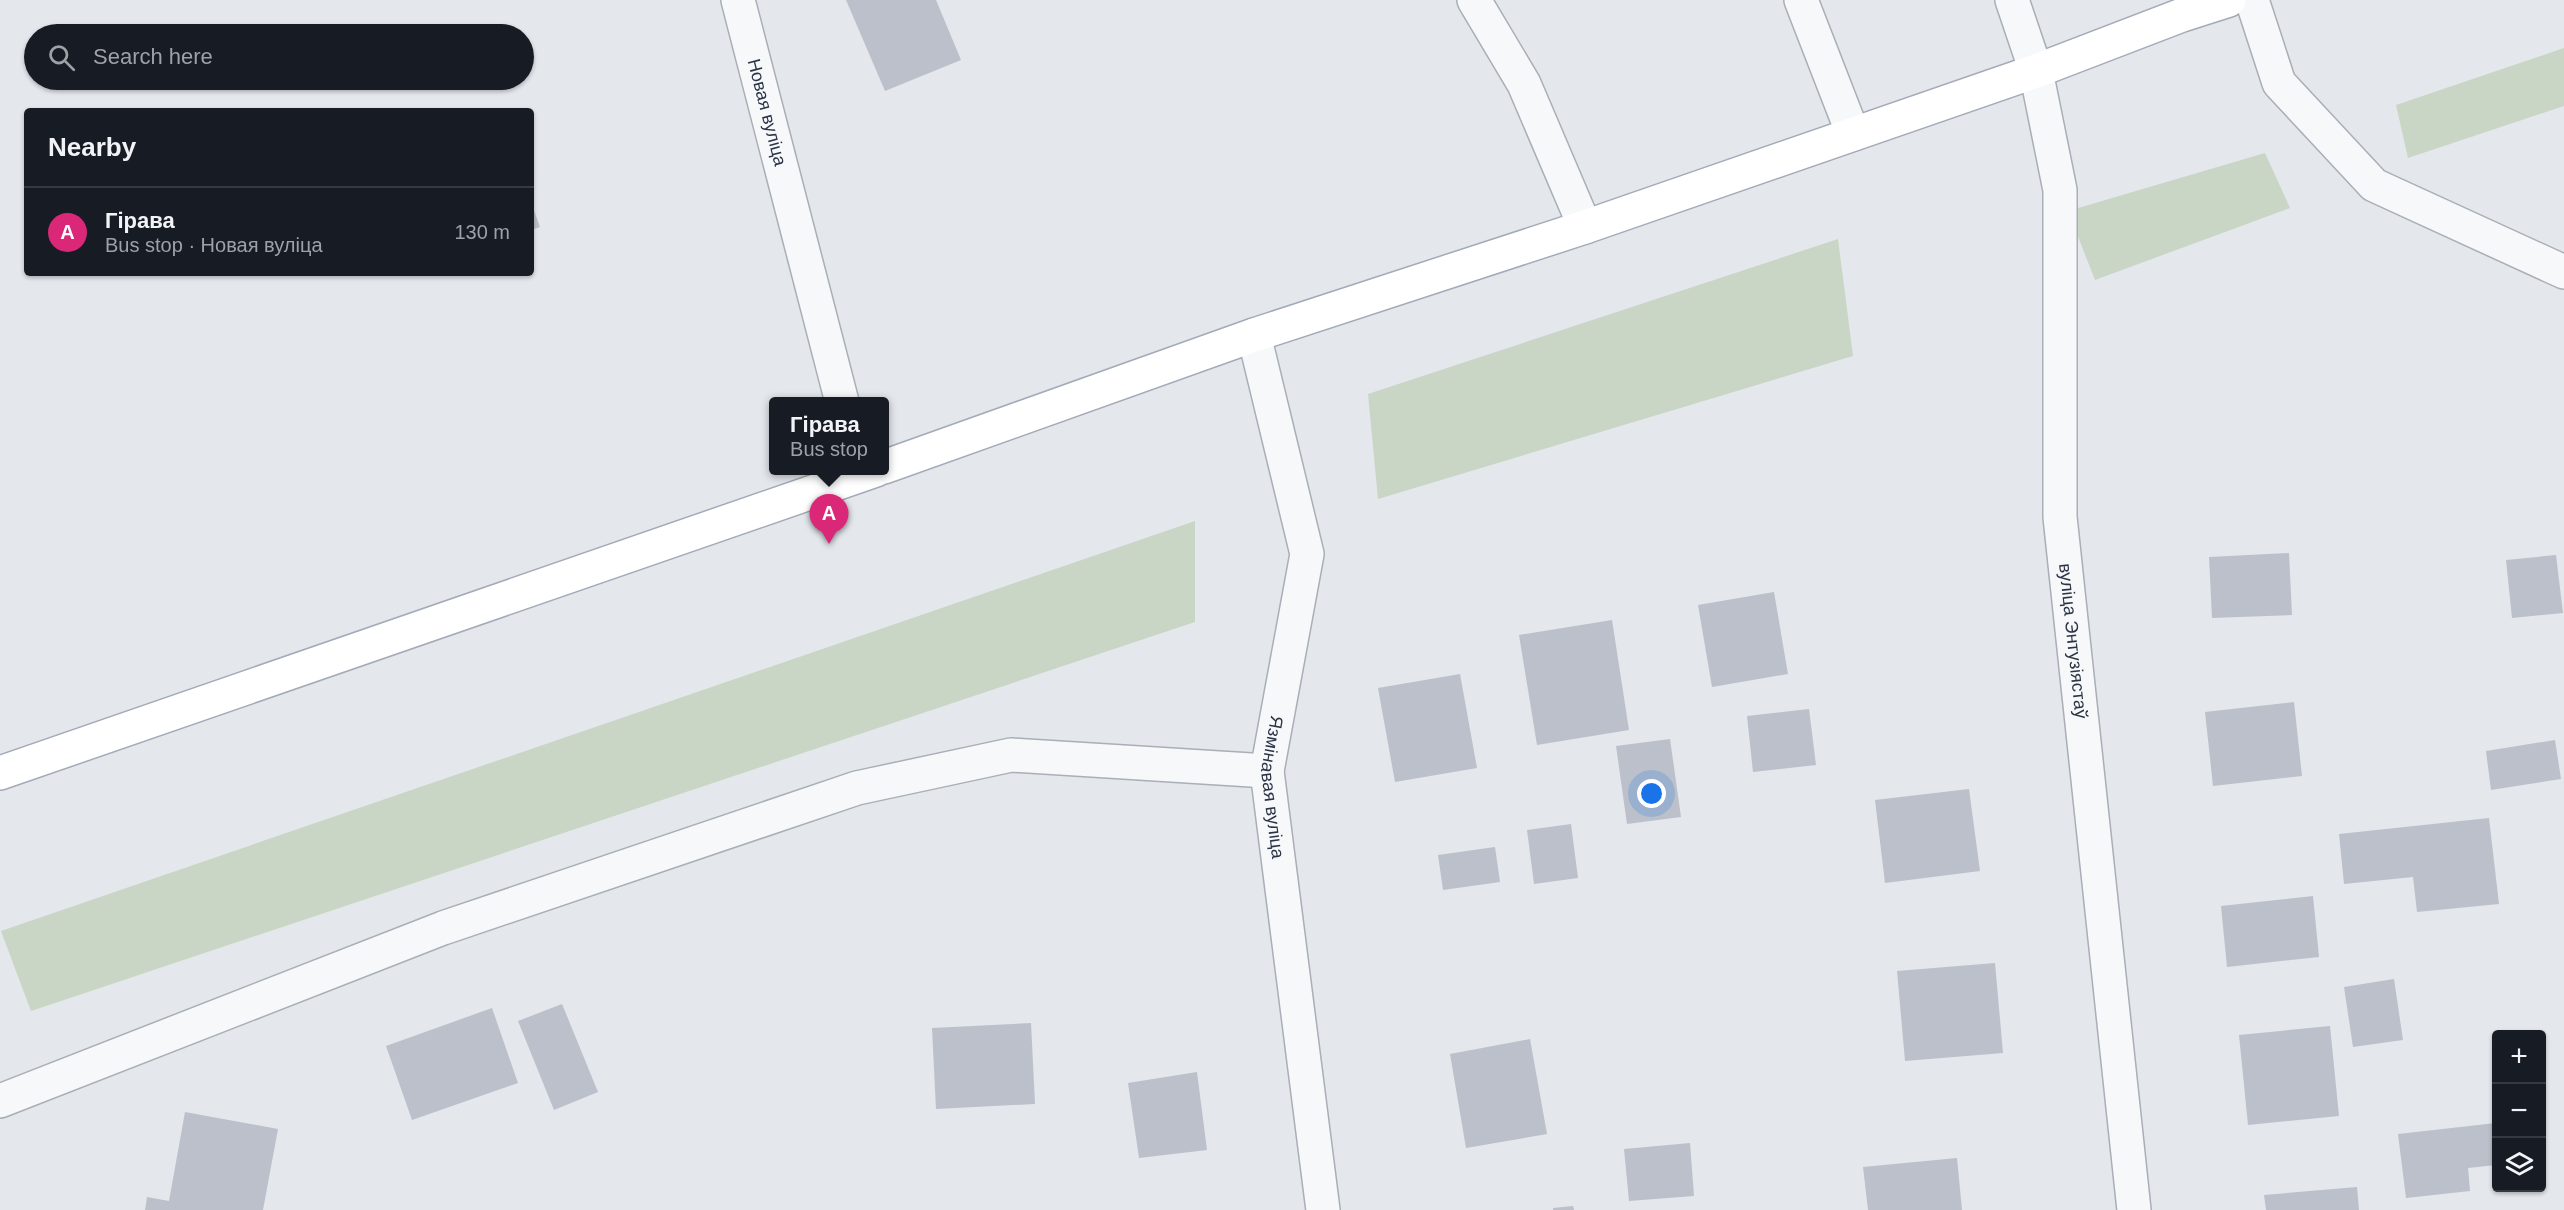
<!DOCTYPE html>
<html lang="en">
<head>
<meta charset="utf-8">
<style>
  :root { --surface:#171b24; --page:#20242c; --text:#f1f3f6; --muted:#9ea1a6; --line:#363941; --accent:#db2777 }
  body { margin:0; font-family:Helvetica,sans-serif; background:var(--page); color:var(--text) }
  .controls { position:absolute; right:18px; bottom:18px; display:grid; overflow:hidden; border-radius:6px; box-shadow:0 2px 4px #0004 }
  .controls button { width:54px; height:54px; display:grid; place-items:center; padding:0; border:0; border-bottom:2px solid var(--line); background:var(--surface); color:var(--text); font:30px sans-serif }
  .you { position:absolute; left:1652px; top:794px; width:21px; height:21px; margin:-15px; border:4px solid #fff; border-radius:50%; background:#1a73e8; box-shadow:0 0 0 9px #1a73e833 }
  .badge { display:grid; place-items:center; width:39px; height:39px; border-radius:50%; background:var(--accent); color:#fff; font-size:20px; font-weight:700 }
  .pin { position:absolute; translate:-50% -50px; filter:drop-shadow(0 2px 3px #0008) }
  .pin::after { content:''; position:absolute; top:32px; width:21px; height:18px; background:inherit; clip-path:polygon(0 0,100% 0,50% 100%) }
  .popup { position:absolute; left:769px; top:397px; width:120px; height:78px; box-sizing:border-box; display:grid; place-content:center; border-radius:6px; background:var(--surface); filter:drop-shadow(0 2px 4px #0005); font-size:20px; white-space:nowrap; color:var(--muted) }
  .popup b { font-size:22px; color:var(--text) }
  .popup::after { content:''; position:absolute; left:50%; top:100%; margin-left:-12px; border:12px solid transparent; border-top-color:var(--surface) }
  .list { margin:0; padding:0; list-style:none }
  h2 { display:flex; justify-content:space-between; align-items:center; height:78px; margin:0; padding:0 24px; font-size:26px }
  h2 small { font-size:20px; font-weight:400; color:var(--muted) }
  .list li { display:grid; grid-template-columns:39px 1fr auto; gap:18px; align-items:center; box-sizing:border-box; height:90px; padding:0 24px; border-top:2px solid var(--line) }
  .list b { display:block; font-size:22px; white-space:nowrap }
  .list p { margin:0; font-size:20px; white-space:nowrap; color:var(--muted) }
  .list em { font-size:20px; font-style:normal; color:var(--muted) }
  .icon { flex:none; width:33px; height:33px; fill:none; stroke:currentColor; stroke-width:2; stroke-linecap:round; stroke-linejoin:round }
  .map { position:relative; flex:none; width:2564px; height:1210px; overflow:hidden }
  .search { position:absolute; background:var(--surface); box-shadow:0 2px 4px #0004; left:24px; top:24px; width:510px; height:66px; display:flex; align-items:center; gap:15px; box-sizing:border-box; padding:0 21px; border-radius:33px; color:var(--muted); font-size:22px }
  .panel { position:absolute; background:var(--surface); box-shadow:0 2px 4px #0004; left:24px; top:108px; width:510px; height:168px; border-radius:6px }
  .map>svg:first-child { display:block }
</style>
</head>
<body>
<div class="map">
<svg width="2564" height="1210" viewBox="0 0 2564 1210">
  <rect width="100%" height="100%" fill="#e4e7ec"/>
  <g fill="#c9d6c5">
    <polygon points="2564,48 2564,106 2408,158 2396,105"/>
    <polygon points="2265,153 2290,208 2095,280 2068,211"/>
    <polygon points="1838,239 1853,356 1378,499 1368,394"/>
    <polygon points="1195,521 1195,622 31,1011 1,931"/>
  </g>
  <g fill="#bbc0ca">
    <polygon points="846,0 936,0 961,60 885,91"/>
    <polygon points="531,202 540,227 531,230"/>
    <polygon points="2289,553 2292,615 2212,618 2209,557"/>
    <polygon points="2556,555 2563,613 2512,618 2506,560"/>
    <polygon points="1774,592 1788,674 1712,687 1698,605"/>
    <polygon points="1612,620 1629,730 1537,745 1519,635"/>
    <polygon points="1460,674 1477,768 1395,782 1378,688"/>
    <polygon points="2294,702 2302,776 2213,786 2205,712"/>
    <polygon points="1809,709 1816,765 1753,772 1747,716"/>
    <polygon points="1670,739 1681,817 1627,824 1616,746"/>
    <polygon points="2555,740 2561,779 2491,790 2486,751"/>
    <polygon points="1969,789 1980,871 1885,883 1875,800"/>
    <polygon points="2489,818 2499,904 2417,912 2413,877 2344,884 2339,834"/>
    <polygon points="1571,824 1578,878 1534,884 1527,830"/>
    <polygon points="1495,847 1500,882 1443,890 1438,855"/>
    <polygon points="2313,896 2319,957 2227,967 2221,906"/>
    <polygon points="1995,963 2003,1053 1905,1061 1897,971"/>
    <polygon points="2394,979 2403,1040 2353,1047 2344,987"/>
    <polygon points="562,1004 598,1092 554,1110 518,1021"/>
    <polygon points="492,1008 518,1083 412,1120 386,1046"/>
    <polygon points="1031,1023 1035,1104 936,1109 932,1028"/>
    <polygon points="2330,1026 2339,1116 2248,1125 2239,1035"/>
    <polygon points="1530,1039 1547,1134 1466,1148 1450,1054"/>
    <polygon points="1197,1072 1207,1150 1139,1158 1128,1083"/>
    <polygon points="185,1112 278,1129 263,1210 145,1210 147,1197 169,1201"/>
    <polygon points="2496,1123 2496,1165 2468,1168 2470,1191 2406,1198 2398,1134"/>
    <polygon points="1690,1143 1694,1196 1629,1201 1624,1149"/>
    <polygon points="1957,1158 1962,1210 1868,1210 1863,1167"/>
    <polygon points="2357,1187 2359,1210 2266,1210 2264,1195"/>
    <polygon points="1573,1206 1574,1210 1553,1210 1553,1208"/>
  </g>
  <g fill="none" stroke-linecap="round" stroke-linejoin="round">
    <defs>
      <g id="minor">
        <path id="s1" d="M 738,0 L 842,402"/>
        <polyline points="1474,0 1524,84 1585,227"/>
        <polyline points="1801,0 1853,134"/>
        <path id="s2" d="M 2012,0 L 2036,71 L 2060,190 L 2060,517 L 2134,1210"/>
        <polyline points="2252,0 2279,83 2374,185 2564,272"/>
        <path id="s3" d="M 1254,335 L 1307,554 L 1267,771 L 1323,1210"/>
        <polyline points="0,1101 443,928 857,788 1011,755 1267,771"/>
      </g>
      <g id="major">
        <polyline points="884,467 1254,335 1585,227 2036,71 2182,15 2229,0"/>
        <polyline points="0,773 876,470"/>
      </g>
    </defs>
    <use href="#minor" stroke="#a9aeb7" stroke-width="36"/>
    <use href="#major" stroke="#a3abb8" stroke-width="36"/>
    <use href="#minor" stroke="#f7f8fa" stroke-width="33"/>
    <use href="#major" stroke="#fff" stroke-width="33"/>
  </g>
  <g text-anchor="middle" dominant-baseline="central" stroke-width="6" stroke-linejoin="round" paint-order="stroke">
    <g font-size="18" fill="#2b3445" stroke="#f4f6f9">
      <text stroke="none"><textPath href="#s1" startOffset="116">Новая вуліца</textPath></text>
      <text stroke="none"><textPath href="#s2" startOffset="648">вуліца Энтузіястаў</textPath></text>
      <text stroke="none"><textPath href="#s3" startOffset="462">Язмінавая вуліца</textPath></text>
    </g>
  </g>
</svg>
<div class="controls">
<button>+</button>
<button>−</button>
<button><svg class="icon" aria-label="layers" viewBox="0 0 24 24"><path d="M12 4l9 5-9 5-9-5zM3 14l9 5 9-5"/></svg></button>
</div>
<div class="you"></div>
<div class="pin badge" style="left:829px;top:544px">A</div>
<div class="popup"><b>Гірава</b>Bus stop</div>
<div class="search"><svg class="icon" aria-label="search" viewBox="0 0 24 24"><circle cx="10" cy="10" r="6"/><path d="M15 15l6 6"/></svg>Search here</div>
<section class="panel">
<h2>Nearby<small></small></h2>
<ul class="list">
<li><span class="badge">A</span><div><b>Гірава</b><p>Bus stop · Новая вуліца</p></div><em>130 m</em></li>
</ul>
</section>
</div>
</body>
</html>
